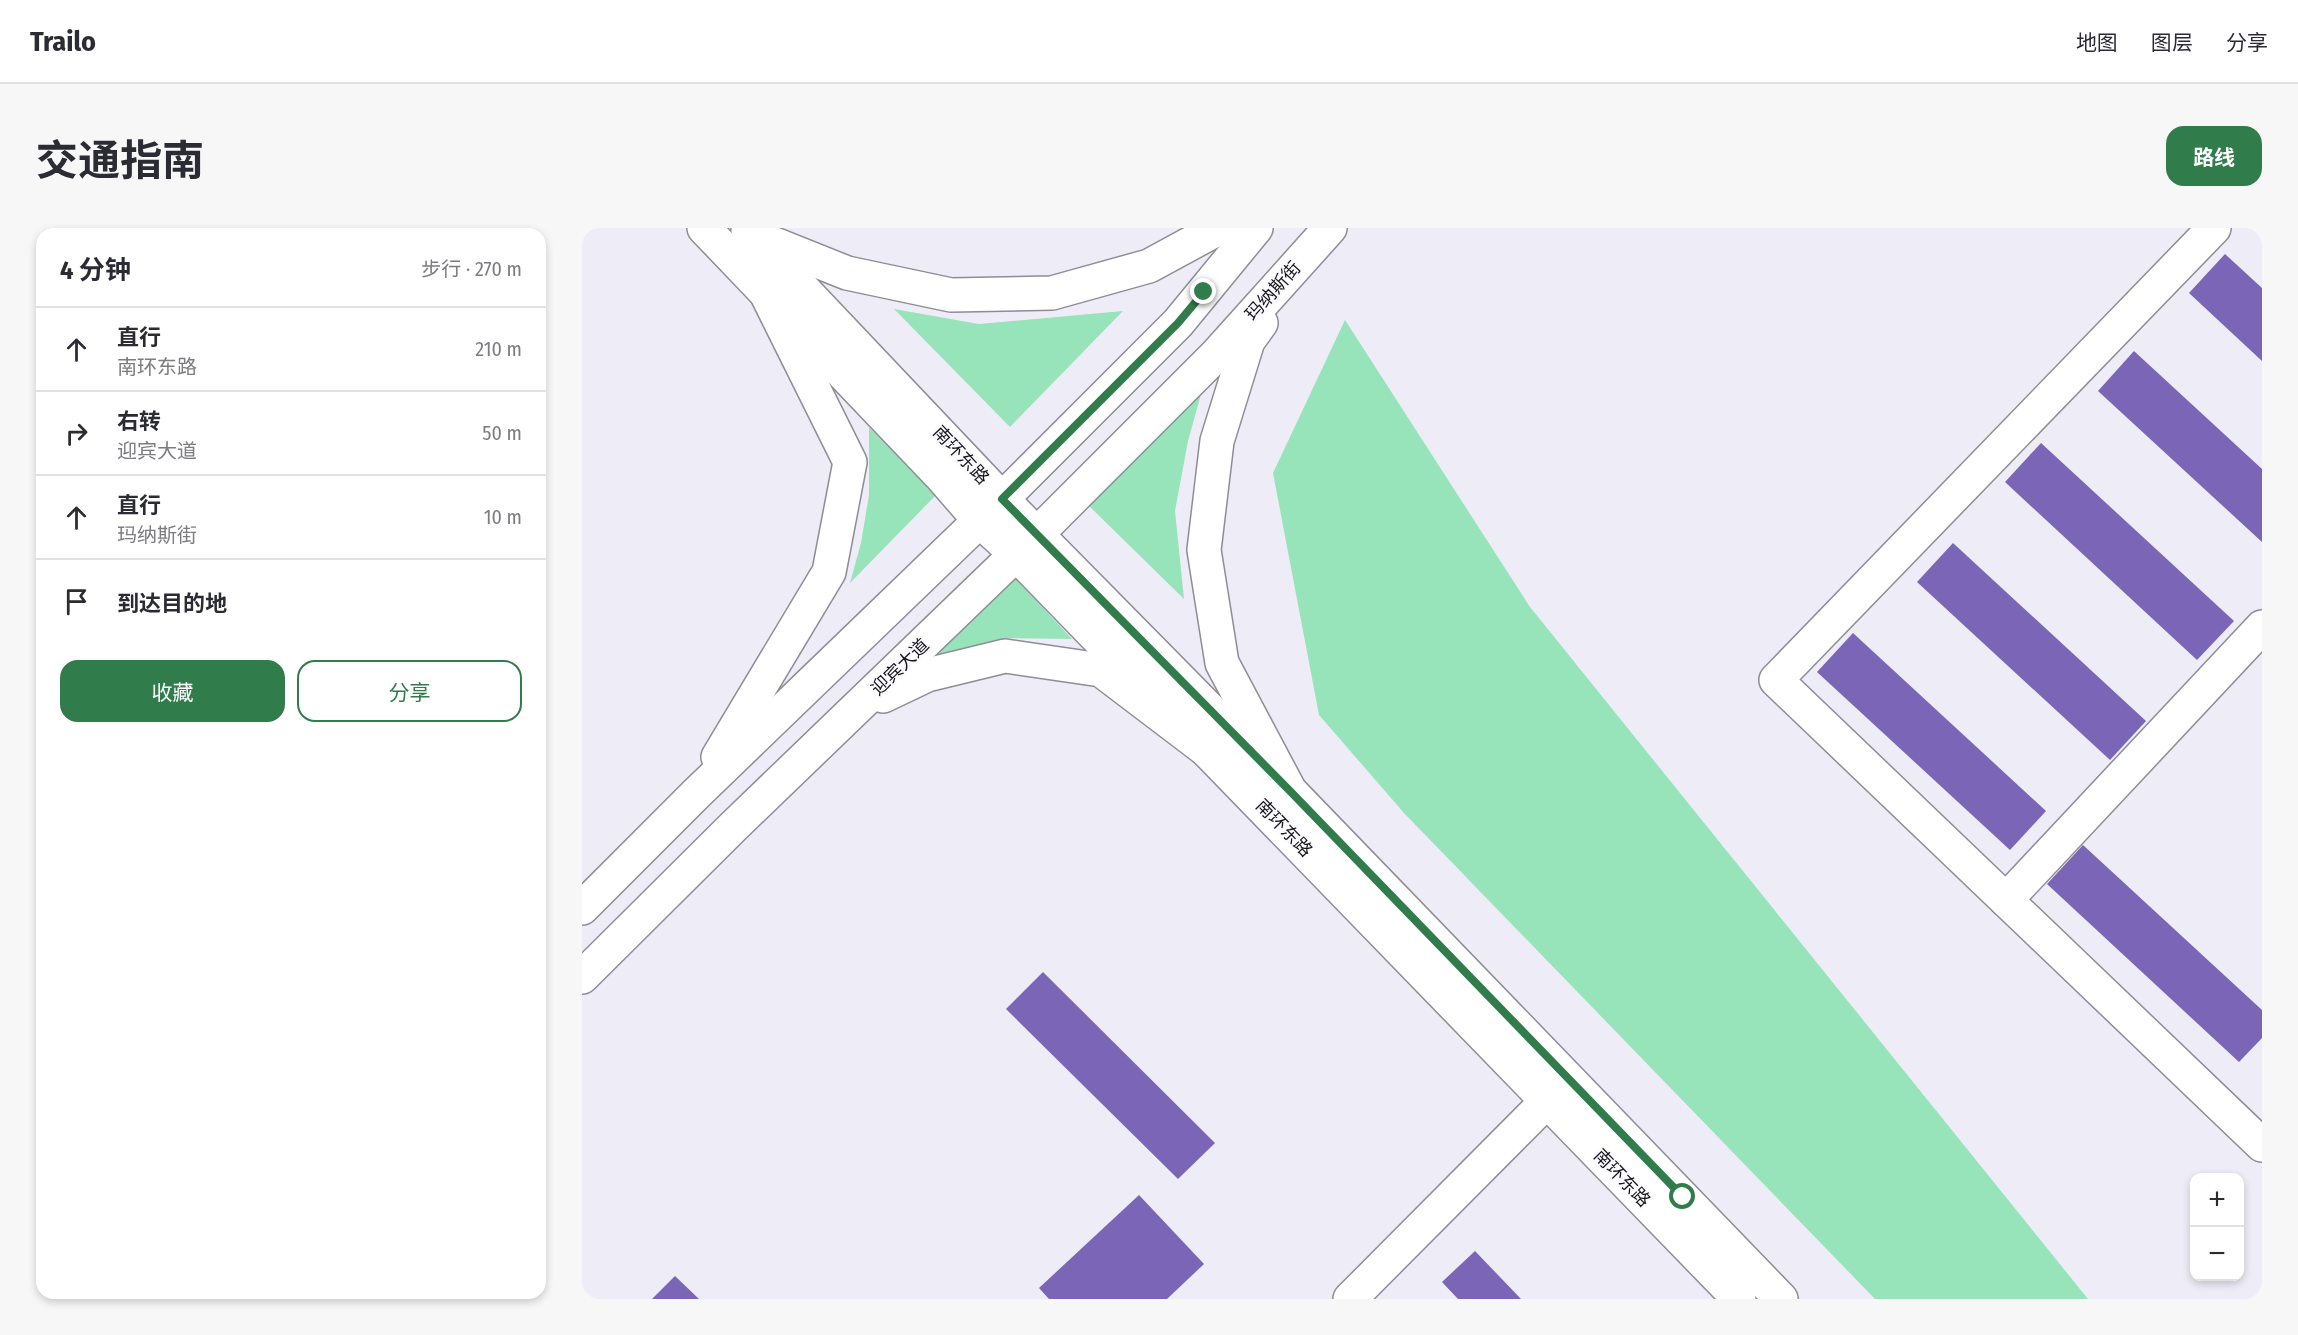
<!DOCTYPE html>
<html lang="zh">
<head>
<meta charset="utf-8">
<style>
  :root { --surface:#fff; --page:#f7f7f7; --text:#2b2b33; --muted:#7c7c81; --line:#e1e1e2; --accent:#307c4b }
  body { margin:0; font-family:"Fira Sans Condensed","Noto Sans SC",sans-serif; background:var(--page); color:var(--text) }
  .controls { position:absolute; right:18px; bottom:18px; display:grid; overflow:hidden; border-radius:12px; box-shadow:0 3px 9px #0003 }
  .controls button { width:54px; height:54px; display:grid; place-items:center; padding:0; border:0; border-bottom:2px solid var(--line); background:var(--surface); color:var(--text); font:30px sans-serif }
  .stop { position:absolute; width:18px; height:18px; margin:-14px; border:4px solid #307c4b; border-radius:50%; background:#fff }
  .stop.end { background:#307c4b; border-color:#fff; box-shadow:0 2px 6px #0008 }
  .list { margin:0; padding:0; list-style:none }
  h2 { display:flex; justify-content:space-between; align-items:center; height:78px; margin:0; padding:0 24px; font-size:26px }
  h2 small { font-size:20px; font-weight:400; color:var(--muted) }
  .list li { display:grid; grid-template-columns:39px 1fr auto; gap:18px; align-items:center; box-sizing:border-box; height:84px; padding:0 24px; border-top:2px solid var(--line) }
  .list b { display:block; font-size:22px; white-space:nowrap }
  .list p { margin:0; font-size:20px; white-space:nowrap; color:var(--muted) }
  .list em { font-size:20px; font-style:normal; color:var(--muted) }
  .actions { display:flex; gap:12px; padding:18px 24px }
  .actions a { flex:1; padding:14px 0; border:2px solid var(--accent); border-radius:18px; text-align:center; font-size:21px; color:var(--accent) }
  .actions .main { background:var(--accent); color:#fff }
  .icon { flex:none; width:33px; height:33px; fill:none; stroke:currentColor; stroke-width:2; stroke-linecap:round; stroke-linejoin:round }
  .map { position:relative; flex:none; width:1680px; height:1071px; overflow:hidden; border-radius:18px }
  header { display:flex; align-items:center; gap:36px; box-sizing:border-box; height:84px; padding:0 30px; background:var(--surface); border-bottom:2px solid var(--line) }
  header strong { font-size:28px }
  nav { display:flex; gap:33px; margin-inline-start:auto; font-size:21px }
  .intro { display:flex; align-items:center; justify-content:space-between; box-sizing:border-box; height:144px; padding:0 36px }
  h1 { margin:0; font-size:42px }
  .button { padding:15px 27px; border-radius:18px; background:var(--accent); color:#fff; font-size:21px; font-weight:700 }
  main { display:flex; gap:36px; padding:0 36px }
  aside { flex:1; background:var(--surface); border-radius:18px; box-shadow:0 3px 9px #0003 }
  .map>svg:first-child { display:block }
</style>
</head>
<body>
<header>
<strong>Trailo</strong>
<nav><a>地图</a><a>图层</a><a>分享</a></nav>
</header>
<div class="intro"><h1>交通指南</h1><a class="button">路线</a></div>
<main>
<aside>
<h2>4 分钟<small>步行 · 270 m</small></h2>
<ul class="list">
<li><svg class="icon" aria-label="ahead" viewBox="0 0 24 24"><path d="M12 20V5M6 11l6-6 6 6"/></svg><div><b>直行</b><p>南环东路</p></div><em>210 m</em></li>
<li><svg class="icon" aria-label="right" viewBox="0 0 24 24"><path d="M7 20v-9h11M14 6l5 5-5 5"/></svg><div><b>右转</b><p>迎宾大道</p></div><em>50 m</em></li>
<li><svg class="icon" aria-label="ahead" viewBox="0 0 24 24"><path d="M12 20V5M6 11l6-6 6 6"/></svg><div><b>直行</b><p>玛纳斯街</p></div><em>10 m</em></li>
<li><svg class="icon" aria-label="arrive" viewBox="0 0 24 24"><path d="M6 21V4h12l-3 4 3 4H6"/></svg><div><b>到达目的地</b></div></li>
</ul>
<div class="actions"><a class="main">收藏</a><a>分享</a></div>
</aside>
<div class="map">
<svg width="1680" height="1071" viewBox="0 0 1680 1071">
  <rect width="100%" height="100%" fill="#eeecf7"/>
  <g fill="#98e4ba">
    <polygon points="312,81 397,96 541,83 428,199"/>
    <polygon points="763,92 948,379 1506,1071 1293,1071 822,585 737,487 691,245"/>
    <polygon points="623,152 606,213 593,283 602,371 502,273"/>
    <polygon points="287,199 354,267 268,355 279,315 287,267"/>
    <polygon points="425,341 490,411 424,410 334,431"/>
  </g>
  <g fill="#7a65b6">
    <polygon points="1643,26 1680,60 1680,133 1607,65"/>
    <polygon points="1552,123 1680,241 1680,314 1516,163"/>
    <polygon points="1459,215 1652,393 1615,432 1423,254"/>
    <polygon points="1371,315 1564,493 1528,532 1335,354"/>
    <polygon points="1271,405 1464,583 1428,622 1235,444"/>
    <polygon points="1501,617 1680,782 1680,810 1657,834 1465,656"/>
    <polygon points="461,744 633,915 596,951 424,781"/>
    <polygon points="557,967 622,1036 585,1071 467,1071 457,1060"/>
    <polygon points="893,1023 939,1071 876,1071 860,1054"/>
    <polygon points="93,1048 117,1071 70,1071"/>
  </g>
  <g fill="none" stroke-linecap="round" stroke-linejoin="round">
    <defs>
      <g id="minor">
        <polyline points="1632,0 1194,452 1680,917"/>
        <polyline points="1424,672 1680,399"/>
        <polyline points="768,1071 965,873"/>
      </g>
      <g id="secondary">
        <polyline points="122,0 358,247 398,293 434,326 1157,1071"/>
        <polyline points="166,3 420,271 708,563 1199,1071"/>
      </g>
      <g id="primary">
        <polyline points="170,7 265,45 369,67 470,65 567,38 637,0"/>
        <polyline points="679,95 666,113 635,213 622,322 640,435 708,563"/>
        <polyline points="301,468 345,447 423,428 519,442 623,521"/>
        <polyline points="136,529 247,344 268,234 185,67"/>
        <polyline points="0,680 114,566 420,271 596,95 674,0"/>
        <polyline points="0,749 152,598 454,307 634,127 748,0"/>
      </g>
    </defs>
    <use href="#minor" stroke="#8e8c96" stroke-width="36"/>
    <use href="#secondary" stroke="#8e8c96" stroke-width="36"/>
    <use href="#primary" stroke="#8e8c96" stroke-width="36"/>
    <use href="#minor" stroke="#fff" stroke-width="33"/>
    <use href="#secondary" stroke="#fff" stroke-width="33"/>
    <use href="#primary" stroke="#fff" stroke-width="33"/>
  </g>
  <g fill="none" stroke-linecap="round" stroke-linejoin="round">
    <polyline stroke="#307c4b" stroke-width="8" points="622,64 596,95 420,271 708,563 1101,969"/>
  </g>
  <g text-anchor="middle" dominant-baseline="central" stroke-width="4.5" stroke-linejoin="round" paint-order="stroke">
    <g font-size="18" fill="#17161a" stroke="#fbfbff">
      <text transform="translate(691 63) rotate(-48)">玛纳斯街</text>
      <text transform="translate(379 227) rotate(47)">南环东路</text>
      <text transform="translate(318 439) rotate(-44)">迎宾大道</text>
      <text transform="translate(702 600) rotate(46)">南环东路</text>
      <text transform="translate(1040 950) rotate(46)">南环东路</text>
    </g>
  </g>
</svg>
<div class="controls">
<button>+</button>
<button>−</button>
</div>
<div class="stop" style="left:1101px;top:969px"></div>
<div class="stop end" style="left:622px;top:64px"></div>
</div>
</main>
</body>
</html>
